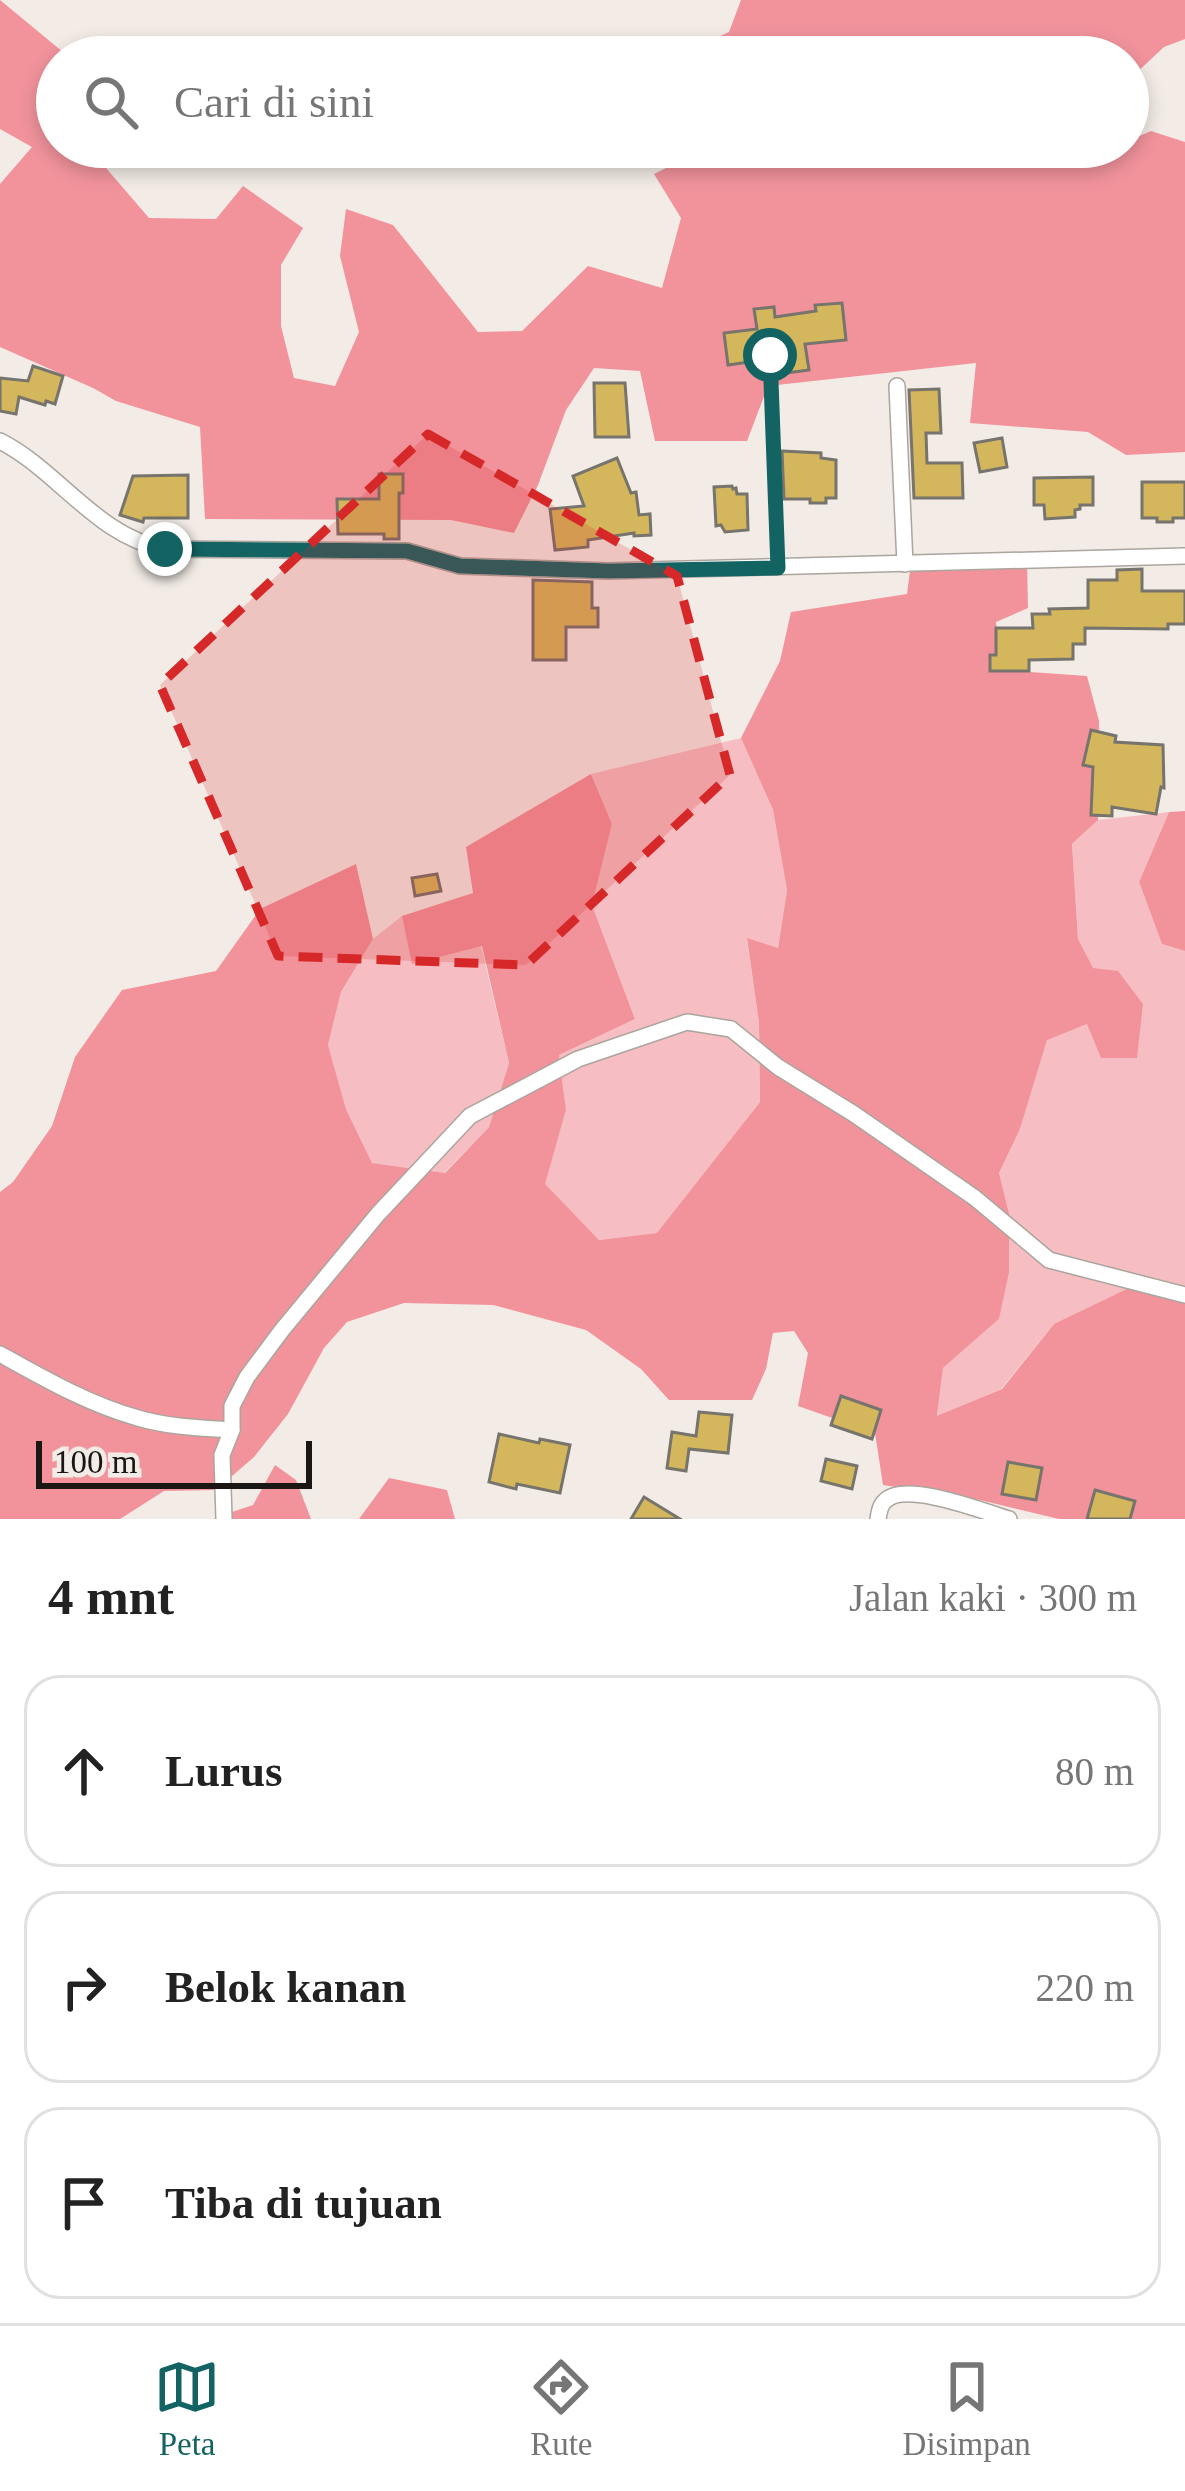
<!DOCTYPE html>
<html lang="id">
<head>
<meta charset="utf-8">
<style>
  :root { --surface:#fff; --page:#f6f6f6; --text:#222; --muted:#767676; --line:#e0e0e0; --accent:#136363 }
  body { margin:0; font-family:Georgia,serif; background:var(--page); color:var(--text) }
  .scale { position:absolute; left:36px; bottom:30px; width:276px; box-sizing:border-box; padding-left:12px; border:6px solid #191614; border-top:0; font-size:33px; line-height:42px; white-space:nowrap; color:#191614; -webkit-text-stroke:9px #f3ece6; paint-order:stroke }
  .stop { position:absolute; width:36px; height:36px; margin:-27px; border:9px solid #136363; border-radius:50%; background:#fff }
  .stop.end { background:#136363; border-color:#fff; box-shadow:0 3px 12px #0008 }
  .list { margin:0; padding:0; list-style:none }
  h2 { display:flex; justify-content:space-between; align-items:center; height:156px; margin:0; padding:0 48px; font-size:51px }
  h2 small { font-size:39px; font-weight:400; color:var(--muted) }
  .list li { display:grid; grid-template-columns:78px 1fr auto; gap:36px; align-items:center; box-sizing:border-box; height:192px; margin:0 24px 24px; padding:0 24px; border:3px solid var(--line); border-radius:36px }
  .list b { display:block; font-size:45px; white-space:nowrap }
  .list em { font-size:39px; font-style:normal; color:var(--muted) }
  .icon { flex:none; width:66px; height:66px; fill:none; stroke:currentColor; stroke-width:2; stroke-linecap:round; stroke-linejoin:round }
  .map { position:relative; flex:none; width:1185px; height:1519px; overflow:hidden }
  .search { position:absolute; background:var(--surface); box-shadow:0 6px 18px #0003; left:36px; right:36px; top:36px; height:132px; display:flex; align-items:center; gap:30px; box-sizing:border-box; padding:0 42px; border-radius:66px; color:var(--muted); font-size:45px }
  .sheet { height:804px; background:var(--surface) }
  nav { display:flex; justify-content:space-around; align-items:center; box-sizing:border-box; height:168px; border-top:3px solid var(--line); background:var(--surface); font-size:33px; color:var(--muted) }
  nav a { display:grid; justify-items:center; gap:6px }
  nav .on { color:var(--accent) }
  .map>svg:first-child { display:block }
</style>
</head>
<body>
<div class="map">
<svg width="1185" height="1519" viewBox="0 0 1185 1519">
  <rect width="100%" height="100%" fill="#f3ece6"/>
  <g fill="#f6bec2">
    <polygon points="741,738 773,810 787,890 778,948 747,939 759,1023 760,1102 658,1233 599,1240 544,1185 566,1110 559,1055 635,1019 592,905 612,824 591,774"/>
    <polygon points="1169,812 1139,882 1162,944 1185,951 1185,1294 1054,1324 1001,1389 937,1417 943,1368 999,1319 1009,1213 999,1173 1020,1129 1047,1039 1087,1024 1136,1058 1078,939 1072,844 1098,820"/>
    <polygon points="402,916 413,963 481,946 509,1063 489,1127 444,1173 372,1163 346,1109 328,1045 341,992 373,939"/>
  </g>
  <g fill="#f2939c">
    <polygon points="0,0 69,57 57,57 57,147 88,147 149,218 216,219 243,186 303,228 281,265 281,326 294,378 335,386 359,332 340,256 346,209 393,225 478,332 522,331 588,266 662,288 681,218 654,174 708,147 935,147 948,158 985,147 1058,147 1090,157 1114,147 1128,147 1128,141 1151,131 1185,142 1185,452 1126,455 1088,432 970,423 976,363 768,386 747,441 655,441 640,371 594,368 566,410 538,485 514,533 451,520 205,519 200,427 116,401 93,388 0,347 0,184 32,147 0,129"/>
    <polygon points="741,0 1185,0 1185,39 1164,47 1132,77 1128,76 1128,57 1077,57 1049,46 977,42 961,57 638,57 688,51 729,32"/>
    <polygon points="1027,560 1028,608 996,622 1001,670 1087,676 1099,721 1098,820 1072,844 1078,939 1093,968 1118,971 1143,1004 1137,1058 1101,1058 1087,1024 1047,1040 1020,1129 999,1173 1009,1213 1009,1272 999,1319 943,1368 937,1416 1002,1389 1054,1324 1127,1289 1185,1294 1185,1519 1059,1519 980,1500 883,1485 875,1433 798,1406 808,1353 794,1331 773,1333 766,1369 752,1400 669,1400 641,1369 586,1330 493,1305 404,1303 347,1322 324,1348 288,1414 254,1457 216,1490 164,1491 120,1519 0,1519 0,1192 13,1182 52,1126 75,1057 122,990 216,971 260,909 356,864 373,939 341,992 328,1045 346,1109 372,1163 445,1173 489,1127 509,1063 482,946 412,964 402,916 473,893 466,847 591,774 612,824 592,905 635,1019 559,1055 566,1110 545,1184 599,1240 657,1233 760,1102 759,1023 747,938 778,948 787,890 773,810 741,738 780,661 791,612 907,594 911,563"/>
    <polygon points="1185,811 1185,951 1162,944 1139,882 1169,812"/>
    <polygon points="275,1465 296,1480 311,1519 230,1519 229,1513 253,1505"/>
    <polygon points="389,1478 447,1490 455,1519 359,1519"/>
  </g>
  <g fill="#d4b75c" stroke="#76746c" stroke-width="3">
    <polygon points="842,303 846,340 805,344 809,370 786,373 783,346 754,349 756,361 728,365 724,333 757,329 754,309 774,307 775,317 816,311 815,305"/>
    <polygon points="33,366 63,376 55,404 46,401 45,405 19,397 16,414 0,411 0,378 28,381"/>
    <polygon points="594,383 625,383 629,437 595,437"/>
    <polygon points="939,389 941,433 926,433 927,463 962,463 963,498 914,498 909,390"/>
    <polygon points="1002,438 1007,467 980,472 974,443"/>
    <polygon points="782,451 821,453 821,458 836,460 836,498 826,498 826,503 810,503 810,499 784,499"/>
    <polygon points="617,458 631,493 636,492 639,515 650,514 651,535 634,536 634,533 588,540 588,547 555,550 550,509 584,506 573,476"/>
    <polygon points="379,474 403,474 403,493 399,493 399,539 384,539 384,534 338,534 337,499 379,499"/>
    <polygon points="188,475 188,518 144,518 143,522 120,515 133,476"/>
    <polygon points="1093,477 1093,505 1080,505 1080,509 1075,510 1075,517 1045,519 1044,505 1034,505 1034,478"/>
    <polygon points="1142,482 1185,482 1185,518 1173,518 1173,522 1157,522 1157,518 1142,518"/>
    <polygon points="732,486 733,489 736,488 737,494 747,494 748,530 725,532 721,525 716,526 714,487"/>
    <polygon points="1142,569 1142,591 1185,591 1185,624 1168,624 1168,629 1085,628 1085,644 1073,644 1073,659 1029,660 1029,671 990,671 990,655 996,655 996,628 1033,628 1032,614 1050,614 1049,609 1088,608 1088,580 1117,580 1117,570"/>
    <polygon points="533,580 592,582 592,608 598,608 598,627 566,627 566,660 533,660"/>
    <polygon points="1091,730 1116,736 1115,742 1163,745 1164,788 1161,787 1156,814 1112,807 1112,816 1091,815 1093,767 1083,765"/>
    <polygon points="437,874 441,891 415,896 412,878"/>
    <polygon points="841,1396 881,1410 872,1439 831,1425"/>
    <polygon points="699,1412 732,1415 728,1453 689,1449 686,1471 667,1468 672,1432 696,1436"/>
    <polygon points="499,1434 539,1443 540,1439 570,1445 560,1493 517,1484 516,1489 489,1482"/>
    <polygon points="826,1459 857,1466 852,1489 821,1481"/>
    <polygon points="1008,1462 1042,1468 1036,1500 1002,1494"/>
    <polygon points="1095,1490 1135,1501 1130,1519 1087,1519"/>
    <polygon points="644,1497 680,1519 631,1519"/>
  </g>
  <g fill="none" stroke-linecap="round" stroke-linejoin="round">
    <defs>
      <polyline id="service" points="770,355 779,566"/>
      <g id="minor">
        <polyline points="897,386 905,564"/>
        <path d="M 0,441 C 59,471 97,537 165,549 L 407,551 L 460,566 L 608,571 L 1185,556"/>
        <path d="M 0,1354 C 43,1378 90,1405 138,1418 C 168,1427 201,1428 232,1430"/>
        <polyline points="224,1519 222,1455 232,1430 232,1406 247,1377 282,1330 378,1214 470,1116 578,1059 687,1022 731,1029 778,1067 854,1114 975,1198 1049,1260 1185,1295"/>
        <path d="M 878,1519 C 879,1513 880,1505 885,1501 C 905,1480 985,1512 1009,1519"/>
      </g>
    </defs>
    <use href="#service" stroke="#aba59e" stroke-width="10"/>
    <use href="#minor" stroke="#aba59e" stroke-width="18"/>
    <use href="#service" stroke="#fff" stroke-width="8"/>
    <use href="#minor" stroke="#fff" stroke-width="15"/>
  </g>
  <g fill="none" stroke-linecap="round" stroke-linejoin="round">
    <polyline stroke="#136363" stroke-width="15" points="165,549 407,551 460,566 608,571 778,568 770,355"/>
  </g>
  <path fill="#d62828" fill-opacity="0.2" stroke="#d62828" stroke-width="9" stroke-dasharray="24 15" stroke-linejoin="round" d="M 428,434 L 677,576 L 730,775 L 526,965 L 278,956 L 160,685 Z"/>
</svg>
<div class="scale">100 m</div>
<div class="stop" style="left:770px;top:355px"></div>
<div class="stop end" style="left:165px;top:549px"></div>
<div class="search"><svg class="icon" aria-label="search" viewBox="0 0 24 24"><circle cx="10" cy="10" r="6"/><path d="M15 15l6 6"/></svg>Cari di sini</div>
</div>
<section class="sheet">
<h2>4 mnt<small>Jalan kaki · 300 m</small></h2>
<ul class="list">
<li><svg class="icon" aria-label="ahead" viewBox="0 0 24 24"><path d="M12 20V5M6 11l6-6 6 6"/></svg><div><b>Lurus</b></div><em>80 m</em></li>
<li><svg class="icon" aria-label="right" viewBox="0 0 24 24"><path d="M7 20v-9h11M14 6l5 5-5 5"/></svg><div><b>Belok kanan</b></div><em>220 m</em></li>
<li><svg class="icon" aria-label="arrive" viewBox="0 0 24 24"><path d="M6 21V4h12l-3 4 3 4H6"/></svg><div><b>Tiba di tujuan</b></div></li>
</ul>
</section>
<nav>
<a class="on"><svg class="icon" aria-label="map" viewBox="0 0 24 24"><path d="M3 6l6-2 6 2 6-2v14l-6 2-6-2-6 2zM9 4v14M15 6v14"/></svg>Peta</a>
<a><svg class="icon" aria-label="directions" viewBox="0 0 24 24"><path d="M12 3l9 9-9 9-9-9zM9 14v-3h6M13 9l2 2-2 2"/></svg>Rute</a>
<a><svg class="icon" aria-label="saved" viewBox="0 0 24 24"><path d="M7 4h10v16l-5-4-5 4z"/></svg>Disimpan</a>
</nav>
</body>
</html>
